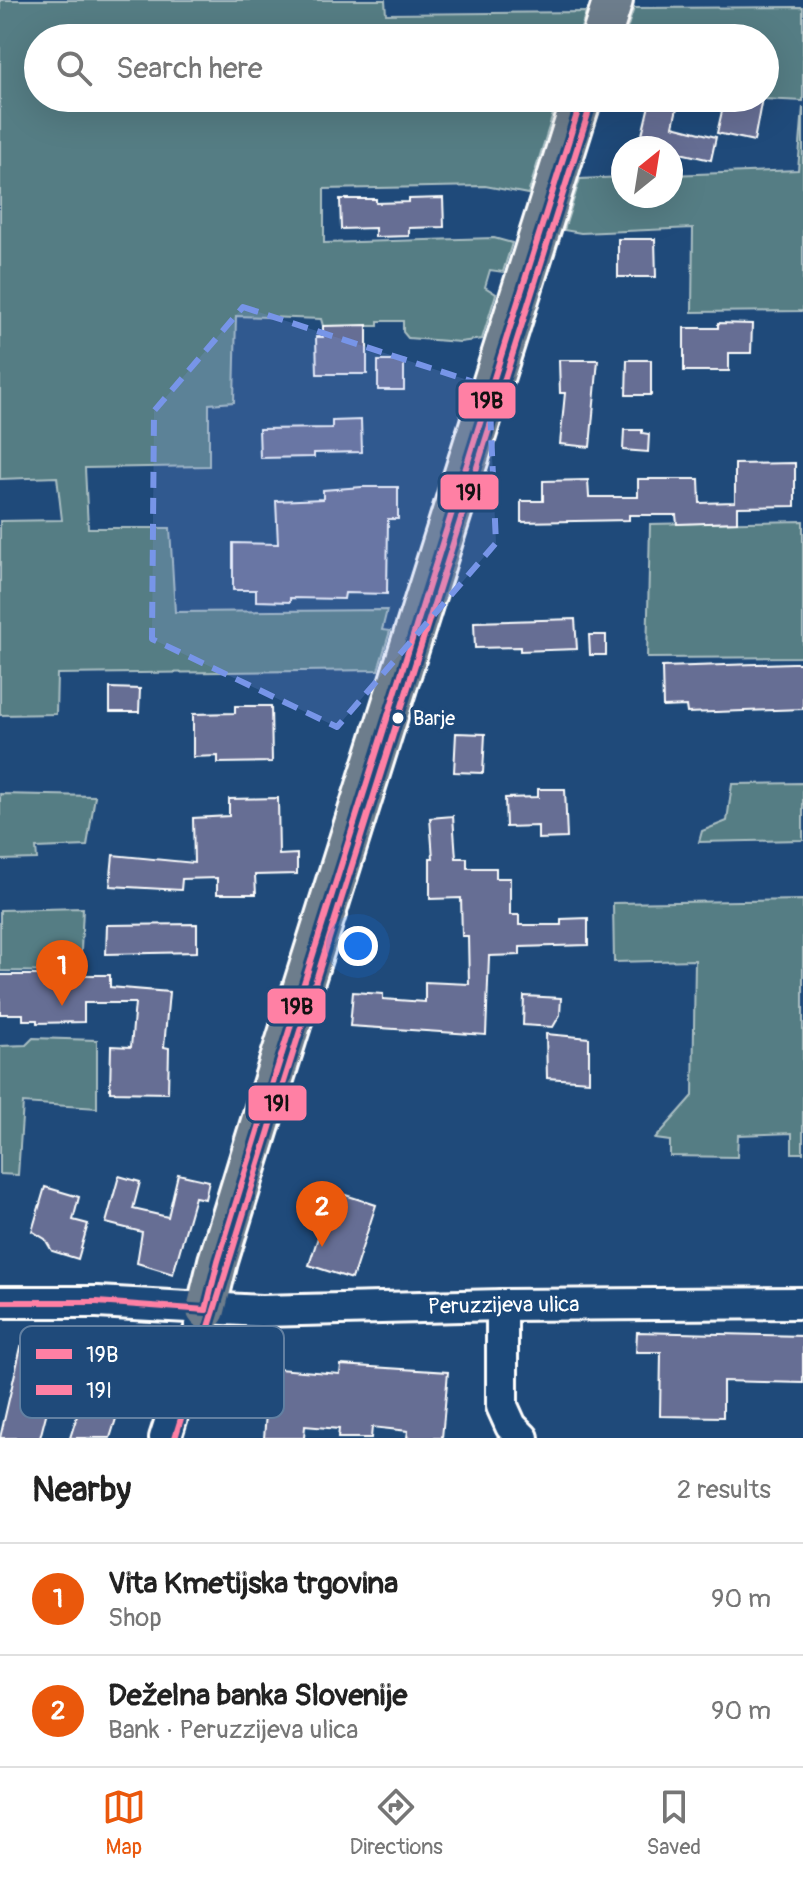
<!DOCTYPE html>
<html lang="en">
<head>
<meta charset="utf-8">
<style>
  :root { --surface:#fff; --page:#f2f2f2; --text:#222; --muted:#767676; --line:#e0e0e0; --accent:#ea580c }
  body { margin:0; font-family:Pangolin,sans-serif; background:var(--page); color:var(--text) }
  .compass { position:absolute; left:611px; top:136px; width:72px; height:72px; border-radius:50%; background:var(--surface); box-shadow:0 8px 32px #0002; rotate:30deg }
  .you { position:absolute; left:358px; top:946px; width:28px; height:28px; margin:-20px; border:6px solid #fff; border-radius:50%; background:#1a73e8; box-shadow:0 0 0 12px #1a73e833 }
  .badge { display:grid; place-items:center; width:52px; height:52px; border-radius:50%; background:var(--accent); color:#fff; font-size:26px; font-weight:700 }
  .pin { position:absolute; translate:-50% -66px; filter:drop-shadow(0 2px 4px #0008) }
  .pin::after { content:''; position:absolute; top:42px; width:28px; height:24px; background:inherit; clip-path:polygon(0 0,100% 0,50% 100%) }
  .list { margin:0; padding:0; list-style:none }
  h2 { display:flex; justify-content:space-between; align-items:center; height:104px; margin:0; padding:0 32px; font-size:34px }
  h2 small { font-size:26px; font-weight:400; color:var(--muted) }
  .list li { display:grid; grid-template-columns:52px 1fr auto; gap:24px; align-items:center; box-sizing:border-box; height:112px; padding:0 32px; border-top:2px solid var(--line) }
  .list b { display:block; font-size:30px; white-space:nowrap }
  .list p { margin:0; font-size:26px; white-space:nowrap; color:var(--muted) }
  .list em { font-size:26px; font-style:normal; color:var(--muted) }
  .icon { flex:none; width:44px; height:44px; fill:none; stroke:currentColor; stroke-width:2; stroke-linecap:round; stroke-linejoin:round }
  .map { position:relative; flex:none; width:803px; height:1438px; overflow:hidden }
  .search { position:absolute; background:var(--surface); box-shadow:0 8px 32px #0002; left:24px; right:24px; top:24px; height:88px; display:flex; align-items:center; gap:20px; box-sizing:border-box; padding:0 28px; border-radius:44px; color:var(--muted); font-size:30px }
  .sheet { height:328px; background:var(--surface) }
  nav { display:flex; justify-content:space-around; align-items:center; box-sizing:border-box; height:112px; border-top:2px solid var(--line); background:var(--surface); font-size:22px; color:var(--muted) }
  nav a { display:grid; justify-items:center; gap:4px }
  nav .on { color:var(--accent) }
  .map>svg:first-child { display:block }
</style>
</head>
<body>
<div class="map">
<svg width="803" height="1438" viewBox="0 0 803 1438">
  <rect width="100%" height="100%" fill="#1f4a7a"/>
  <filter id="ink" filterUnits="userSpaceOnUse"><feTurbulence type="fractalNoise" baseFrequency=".0125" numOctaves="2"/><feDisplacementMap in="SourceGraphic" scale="16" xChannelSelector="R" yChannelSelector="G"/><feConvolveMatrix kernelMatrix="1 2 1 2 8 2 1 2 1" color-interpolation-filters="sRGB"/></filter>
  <g filter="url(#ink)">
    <g fill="#547d84" stroke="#aabec2" stroke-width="2">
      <polygon points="0,0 385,0 386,14 586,12 578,38 38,38 38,98 558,98 528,194 485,186 324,189 324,243 494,238 512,243 503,272 490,270 485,287 496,294 482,339 460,342 408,338 403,332 403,321 378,321 378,326 323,326 321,319 236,316 234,402 209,404 209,466 85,468 88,528 170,528 175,612 387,610 382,630 390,631 378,670 57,674 56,714 0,715 0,521 62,520 57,477 0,479"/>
      <polygon points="803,7 803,101 762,99 765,98 770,63 765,62 765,38 624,38 634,8"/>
      <polygon points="803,107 803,311 692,312 693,228 581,233 564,230 580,179 623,177 623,196 671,196 671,175 798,170"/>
      <polygon points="803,521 803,657 647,658 650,524"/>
      <polygon points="803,783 803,840 699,842 702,831 727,821 732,784"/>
      <polygon points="0,794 95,796 87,846 36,848 37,859 0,860"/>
      <polygon points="803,900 803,1153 792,1153 792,1133 738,1135 737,1157 670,1156 670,1141 655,1139 693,1096 695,960 614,962 613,903"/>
      <polygon points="83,908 80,972 0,971 0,910"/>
      <polygon points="33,1038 97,1040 97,1108 23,1103 18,1175 0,1174 0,1046 26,1045"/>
    </g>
    <g fill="#666e94" stroke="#fff" stroke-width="2">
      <polygon points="725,98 762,98 754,141 717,133"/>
      <polygon points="650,101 677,108 673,126 716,137 711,160 671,151 671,148 640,143"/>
      <polygon points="443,198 444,227 409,228 409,236 375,237 375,228 341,229 340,199 376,199 376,203 409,202 409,199"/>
      <polygon points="618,239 655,239 656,277 618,277"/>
      <polygon points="718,323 752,324 751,353 729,353 729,371 684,371 684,328 718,328"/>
      <polygon points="367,325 367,374 317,374 316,337 323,337 323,326"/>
      <polygon points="559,360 598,360 590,447 560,444 565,393 560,393"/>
      <polygon points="627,360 651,360 651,395 626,395"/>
      <rect x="378" y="361" width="26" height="29"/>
      <polygon points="361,420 362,452 314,453 314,457 260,458 259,429 332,428 332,421"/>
      <polygon points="624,430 642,430 642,433 649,434 648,452 623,450"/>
      <polygon points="795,463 795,506 737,507 737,522 677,524 676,515 629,515 629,520 521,522 521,501 543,501 543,481 588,480 589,497 638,497 638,479 699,479 700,503 735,502 735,464"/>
      <polygon points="362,487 398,487 398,519 388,519 387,594 345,593 344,599 290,598 290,602 256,601 256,590 233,590 233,543 278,544 276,501 323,499 323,490"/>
      <polygon points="575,619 577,649 520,651 520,647 475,648 474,622"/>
      <polygon points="589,635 606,635 606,655 590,655"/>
      <polygon points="793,663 803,663 803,709 687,713 686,706 663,707 662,667"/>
      <polygon points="110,688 140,689 139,712 110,712"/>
      <polygon points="235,706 271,706 272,762 218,763 218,756 193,757 193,714 235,713"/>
      <polygon points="456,733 485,734 483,773 454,772"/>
      <polygon points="538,789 565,789 567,838 538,839 538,826 506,827 505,798 538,797"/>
      <polygon points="278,798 279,855 297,854 297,874 255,875 256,894 217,894 217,878 182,879 181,890 110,886 113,855 194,863 193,818 229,816 229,799"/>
      <polygon points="453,816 456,858 467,858 467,868 496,868 496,878 510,878 510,915 519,915 519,925 561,925 561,919 588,918 588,945 520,947 520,955 489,956 486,1035 350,1026 353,992 383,994 383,999 425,1002 425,982 469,984 468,936 462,936 461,898 430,899 430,858 433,858 430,818"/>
      <polygon points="197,924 197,952 106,954 107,925"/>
      <polygon points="0,975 110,975 110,987 169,992 164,1047 169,1048 168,1093 110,1092 111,1046 131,1047 135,1003 84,1003 84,1022 37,1023 37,1020 23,1020 23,1014 0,1014"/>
      <polygon points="524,996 561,998 560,1015 553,1027 523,1025"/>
      <polygon points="546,1034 589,1038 589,1081 547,1078"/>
      <polygon points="178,1174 209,1181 205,1199 195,1197 173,1274 137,1263 142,1232 106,1223 119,1176 140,1182 133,1209 168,1217"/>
      <polygon points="45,1187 79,1197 73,1220 88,1224 78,1259 52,1251 45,1239 32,1231"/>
      <polygon points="333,1191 376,1205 352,1279 309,1265"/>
      <polygon points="637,1332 803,1336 803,1383 723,1381 723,1417 660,1416 661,1352 636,1352"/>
      <polygon points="102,1337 138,1348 110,1438 70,1438"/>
      <polygon points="21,1347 61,1357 40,1438 0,1438"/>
      <polygon points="341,1365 448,1372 442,1438 407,1438 408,1431 372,1427 371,1438 338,1438 339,1429 305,1426 304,1438 264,1438 268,1389 276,1390 278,1369 340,1374"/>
    </g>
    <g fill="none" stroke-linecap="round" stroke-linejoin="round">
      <defs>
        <g id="minor">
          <path id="s1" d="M 0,1302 L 97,1302 L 261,1311 L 502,1305 L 803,1303"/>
          <polyline points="502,1305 502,1406 511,1426 523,1438"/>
          <polyline points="165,1438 206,1310"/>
        </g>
        <g id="major">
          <polyline points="601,38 613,0"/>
          <polyline points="206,1310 218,1261 273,1082 582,98"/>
        </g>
      </defs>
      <use href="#minor" stroke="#fff" stroke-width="36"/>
      <use href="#major" stroke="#fff" stroke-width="44"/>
      <use href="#minor" stroke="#1f4a7a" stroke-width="30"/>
      <use href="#major" stroke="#6d7d8c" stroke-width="38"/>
      <defs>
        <g id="bus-1">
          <polyline points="0,1302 97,1302 206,1310"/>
          <polyline points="206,1310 218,1261 273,1082 582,98"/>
        </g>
        <polyline id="bus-2" points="175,1438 283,1085 592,101"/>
      </defs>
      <use href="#bus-1" stroke="#1f4a7a" stroke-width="12"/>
      <use href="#bus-2" stroke="#1f4a7a" stroke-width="12"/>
      <use href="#bus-1" stroke="#ff80a4" stroke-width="6"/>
      <use href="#bus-2" stroke="#ff80a4" stroke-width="6"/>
    </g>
  </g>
  <path fill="#7795e8" fill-opacity="0.2" stroke="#7795e8" stroke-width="6" stroke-dasharray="16 10" stroke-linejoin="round" d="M 243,307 L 489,387 L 496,543 L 337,727 L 152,639 L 154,411 Z"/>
  <circle fill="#fff" stroke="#1f4a7a" stroke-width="3" cx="398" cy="718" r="7"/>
  <g text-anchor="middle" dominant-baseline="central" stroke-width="8" stroke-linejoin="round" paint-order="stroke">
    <g font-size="20" fill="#fff" stroke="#1f4a7a" text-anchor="start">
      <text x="413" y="718">Barje</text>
    </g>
    <g font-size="22" fill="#fff" stroke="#1f4a7a">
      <text stroke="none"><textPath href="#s1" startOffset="504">Peruzzijeva ulica</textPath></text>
    </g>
  </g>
  <rect x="20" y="1326" width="264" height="92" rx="12" fill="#1f4a7a" stroke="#6280a2" stroke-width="2"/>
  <rect x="36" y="1349" width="36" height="10" fill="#ff80a4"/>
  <rect x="36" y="1385" width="36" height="10" fill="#ff80a4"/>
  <g font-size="22" fill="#fff">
    <text x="86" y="1362">19B</text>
    <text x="86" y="1398">19I</text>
  </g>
  <g stroke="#1f4a7a" stroke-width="3">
    <rect x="457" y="381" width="60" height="39" rx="8" fill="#ff80a4"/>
    <rect x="439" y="473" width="61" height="38" rx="8" fill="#ff80a4"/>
    <rect x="266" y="987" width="61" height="38" rx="8" fill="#ff80a4"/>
    <rect x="247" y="1084" width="61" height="38" rx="8" fill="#ff80a4"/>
  </g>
  <g font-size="22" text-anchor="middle" font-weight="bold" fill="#111">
    <text x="487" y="408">19B</text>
    <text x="469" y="500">19I</text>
    <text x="297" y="1014">19B</text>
    <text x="277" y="1111">19I</text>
  </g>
</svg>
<svg class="compass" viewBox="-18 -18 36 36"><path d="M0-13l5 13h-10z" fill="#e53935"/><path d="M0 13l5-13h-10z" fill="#767676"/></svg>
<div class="you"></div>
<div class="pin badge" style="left:62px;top:1006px">1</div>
<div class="pin badge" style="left:322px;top:1247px">2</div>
<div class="search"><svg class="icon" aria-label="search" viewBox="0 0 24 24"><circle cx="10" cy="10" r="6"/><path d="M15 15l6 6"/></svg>Search here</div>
</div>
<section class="sheet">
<h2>Nearby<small>2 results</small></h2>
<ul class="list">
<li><span class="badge">1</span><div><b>Vita Kmetijska trgovina</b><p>Shop</p></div><em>90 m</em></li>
<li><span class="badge">2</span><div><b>Deželna banka Slovenije</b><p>Bank · Peruzzijeva ulica</p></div><em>90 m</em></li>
</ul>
</section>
<nav>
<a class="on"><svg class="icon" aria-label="map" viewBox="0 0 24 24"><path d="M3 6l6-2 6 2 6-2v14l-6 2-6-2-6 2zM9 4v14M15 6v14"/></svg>Map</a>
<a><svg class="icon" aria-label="directions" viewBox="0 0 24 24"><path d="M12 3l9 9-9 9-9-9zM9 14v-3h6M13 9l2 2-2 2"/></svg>Directions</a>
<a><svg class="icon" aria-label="saved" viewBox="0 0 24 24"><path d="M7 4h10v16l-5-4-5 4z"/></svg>Saved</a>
</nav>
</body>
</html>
